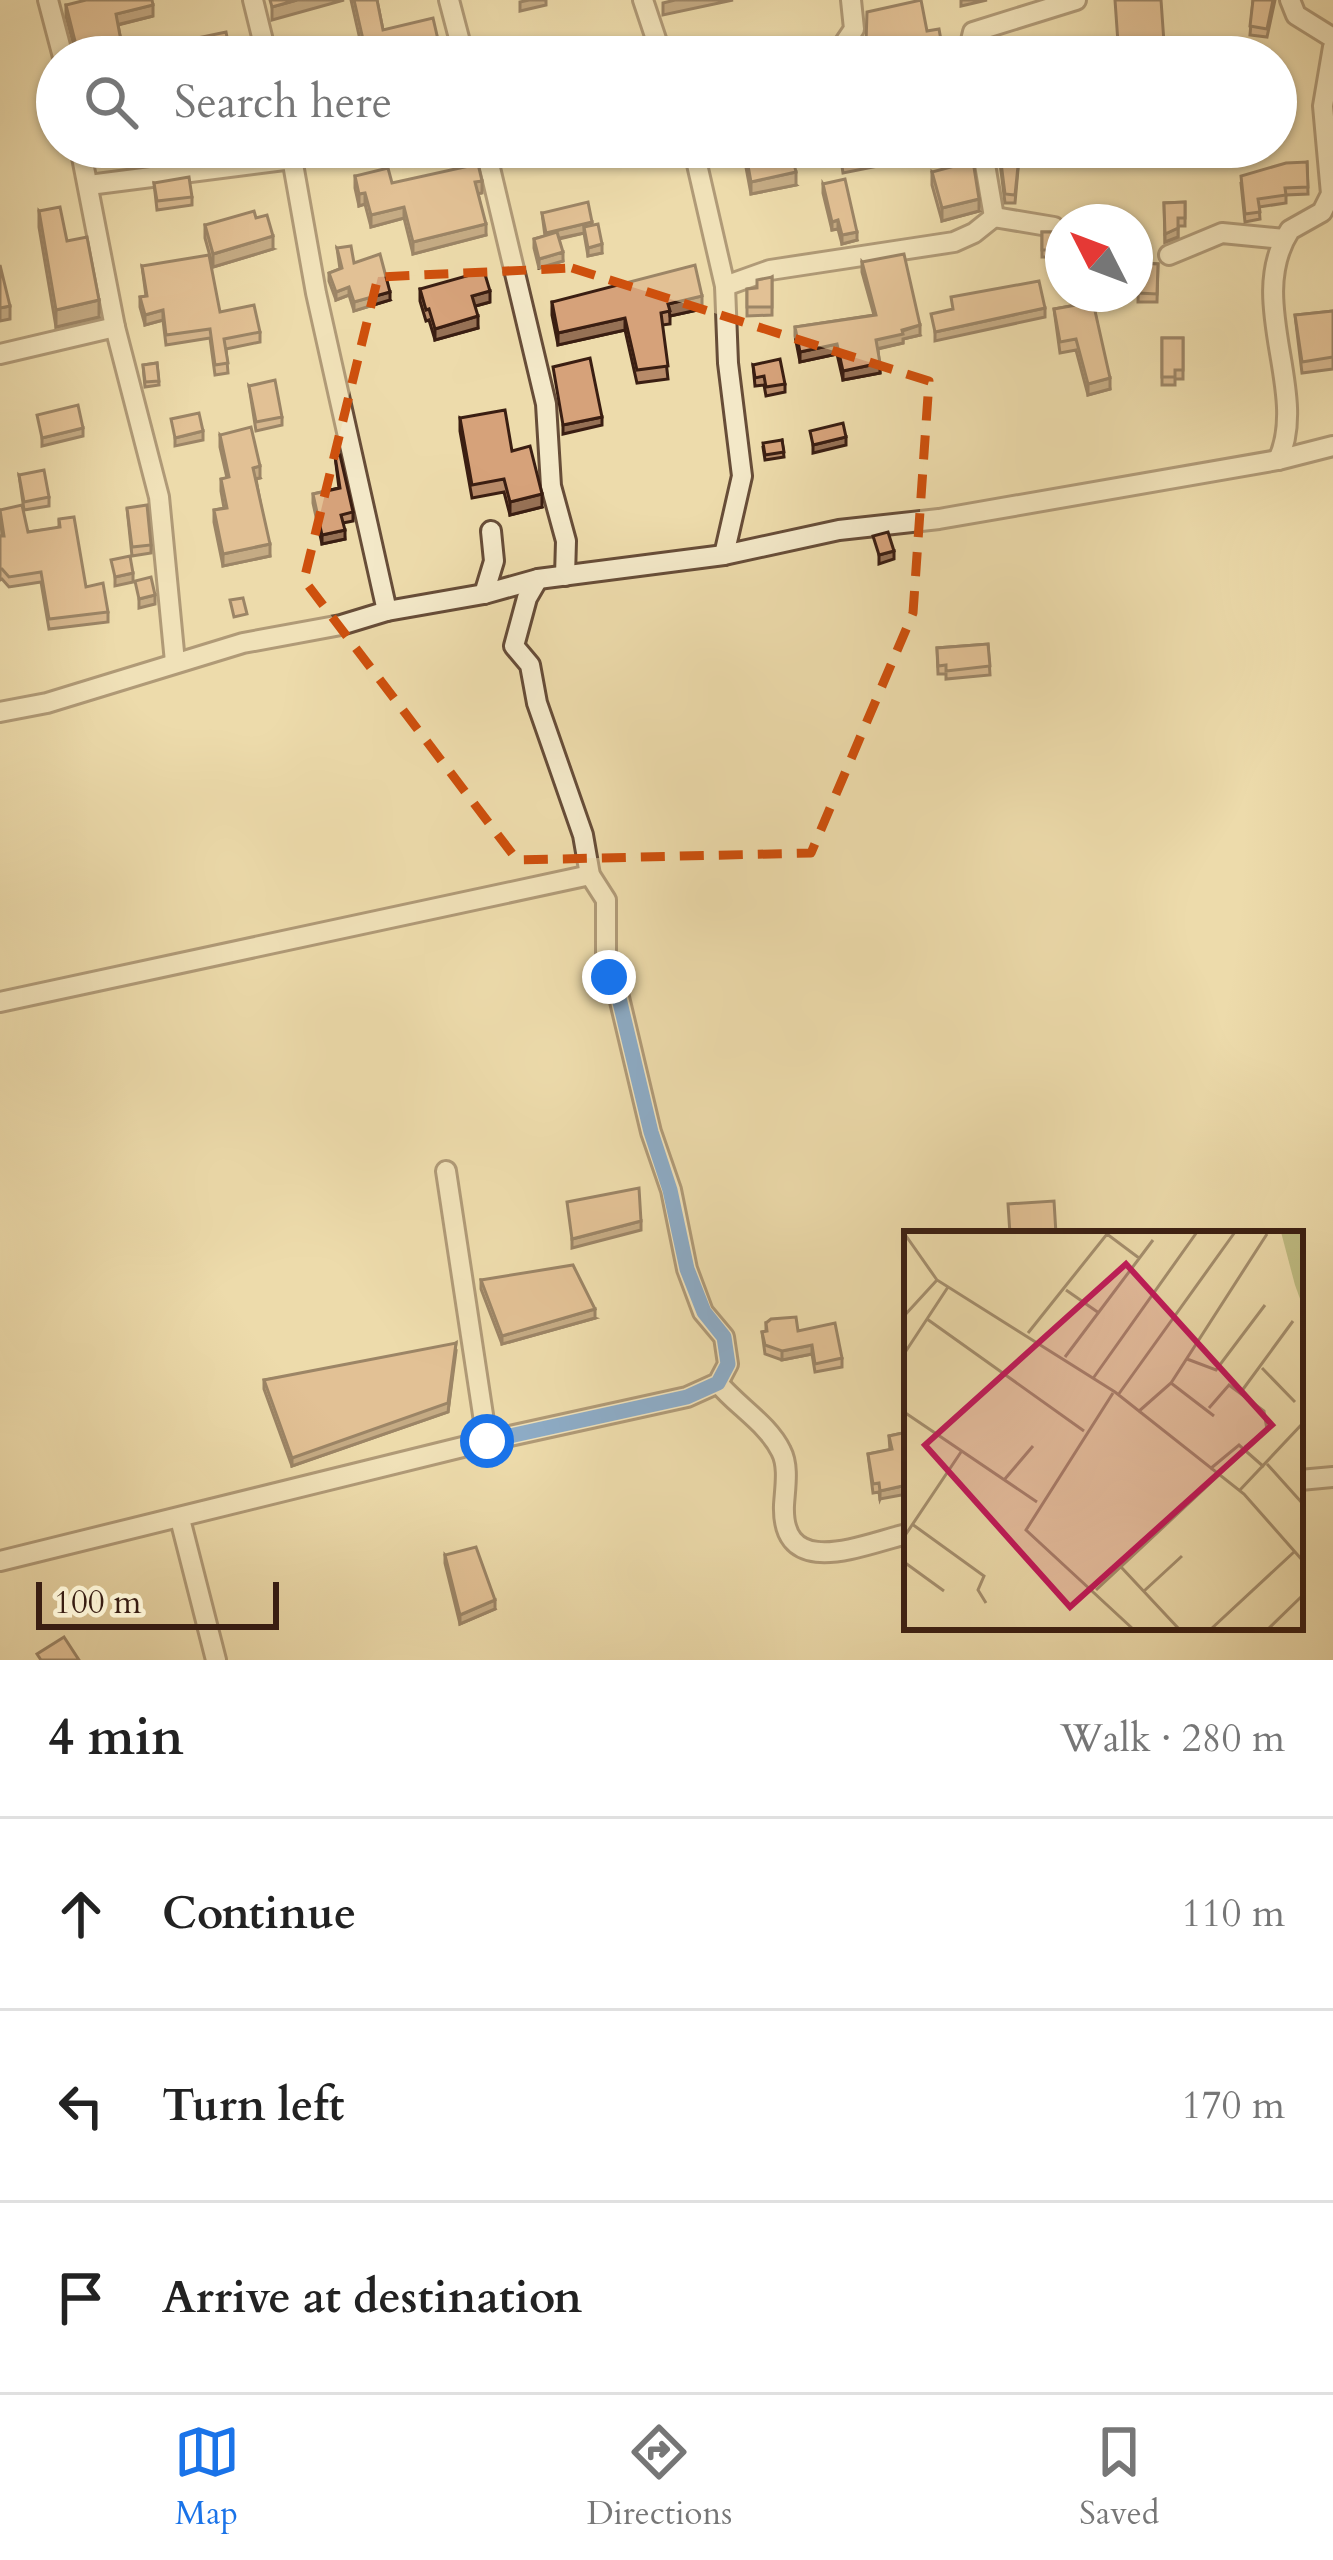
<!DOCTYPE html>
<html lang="en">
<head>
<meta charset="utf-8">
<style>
  :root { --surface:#fff; --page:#f6f6f6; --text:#222; --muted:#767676; --line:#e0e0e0; --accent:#1a73e8 }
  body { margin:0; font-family:Cardo,serif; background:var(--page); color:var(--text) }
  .compass { position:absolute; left:1045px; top:204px; width:108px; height:108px; border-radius:50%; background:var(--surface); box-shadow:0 3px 9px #0004; rotate:312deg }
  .scale { position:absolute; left:36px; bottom:30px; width:243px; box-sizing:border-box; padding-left:12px; border:6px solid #3a1e12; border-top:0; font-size:33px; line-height:42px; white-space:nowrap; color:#3a1e12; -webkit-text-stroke:9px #f3e8c8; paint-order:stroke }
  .stop { position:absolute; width:36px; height:36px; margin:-27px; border:9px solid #1a73e8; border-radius:50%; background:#fff }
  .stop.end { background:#1a73e8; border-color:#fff; box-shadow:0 3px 12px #0008 }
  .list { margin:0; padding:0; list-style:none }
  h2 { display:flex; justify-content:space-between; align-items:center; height:156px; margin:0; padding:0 48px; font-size:51px }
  h2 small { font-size:39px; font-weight:400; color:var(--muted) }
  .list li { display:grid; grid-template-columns:78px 1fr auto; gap:36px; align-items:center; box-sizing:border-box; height:192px; padding:0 48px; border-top:3px solid var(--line) }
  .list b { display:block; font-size:45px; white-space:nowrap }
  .list em { font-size:39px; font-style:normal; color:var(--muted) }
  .icon { flex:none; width:66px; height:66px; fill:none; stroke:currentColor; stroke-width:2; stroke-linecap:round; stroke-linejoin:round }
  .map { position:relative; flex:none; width:1333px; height:1660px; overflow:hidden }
  .search { position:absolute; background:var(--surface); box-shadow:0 3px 9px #0004; left:36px; right:36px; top:36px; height:132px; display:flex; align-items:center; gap:30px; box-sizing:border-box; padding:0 42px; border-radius:66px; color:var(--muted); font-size:45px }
  .sheet { height:732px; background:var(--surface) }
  nav { display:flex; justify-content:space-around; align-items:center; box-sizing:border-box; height:168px; border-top:3px solid var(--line); background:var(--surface); font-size:33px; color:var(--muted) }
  nav a { display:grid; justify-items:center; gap:6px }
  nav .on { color:var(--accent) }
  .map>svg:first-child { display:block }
</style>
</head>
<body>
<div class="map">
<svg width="1333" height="1660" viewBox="0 0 1333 1660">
  <rect width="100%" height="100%" fill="#eddbab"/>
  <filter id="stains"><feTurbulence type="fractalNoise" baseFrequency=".00167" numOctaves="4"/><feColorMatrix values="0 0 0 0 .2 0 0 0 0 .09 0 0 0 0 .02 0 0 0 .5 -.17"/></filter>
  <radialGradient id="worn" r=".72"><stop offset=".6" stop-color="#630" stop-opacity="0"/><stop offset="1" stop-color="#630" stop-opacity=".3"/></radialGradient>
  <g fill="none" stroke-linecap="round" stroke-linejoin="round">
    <defs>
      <g id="minor">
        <polyline points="48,0 63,57"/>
        <polyline points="253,0 267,57"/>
        <polyline points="449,0 464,57"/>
        <polyline points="643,0 662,57"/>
        <polyline points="1290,0 1296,15 1333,38"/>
        <polyline points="835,57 854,29 851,0"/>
        <polyline points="967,57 973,32 1076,0"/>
        <polyline points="80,147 115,327 159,497 175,662"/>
        <polyline points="290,147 316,293 387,611"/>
        <polyline points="485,147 546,404 551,486 566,541 565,576"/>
        <polyline points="693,147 725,286 728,363 742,476 724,555"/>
        <polyline points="982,147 994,217"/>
        <polyline points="89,185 292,159"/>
        <polyline points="994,217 1054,227"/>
        <polyline points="1169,255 1222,233 1284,239"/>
        <polyline points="725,286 770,270 954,242 974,233 994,217"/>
        <polyline points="0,354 115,327"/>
        <path d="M 1278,460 C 1310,391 1244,301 1290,230 L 1322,212 L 1331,194 L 1323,106 L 1333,47"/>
        <polyline points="484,594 494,561 491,531"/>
        <polyline points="0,712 47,703 243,643 341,625 387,611 484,594 538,579 724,555 839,530 939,519 1278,460 1333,446"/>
        <polyline points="0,1002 590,875"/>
        <polyline points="446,1171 487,1441"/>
        <path d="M 718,1383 C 737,1406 768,1424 781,1451 C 789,1466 785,1488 784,1505 C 781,1582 864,1544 907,1534"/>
        <polyline points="1300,1480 1333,1477"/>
        <polyline points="180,1519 216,1660"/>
        <polyline points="0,1561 487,1441 687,1397 718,1383 728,1364 724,1337 703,1312 687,1269 671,1190 651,1132 618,993 609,977 606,954 606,900 590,875 583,835 537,703 530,665 514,646 527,598 538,579"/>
      </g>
    </defs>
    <use href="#minor" stroke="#674d38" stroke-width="24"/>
    <use href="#minor" stroke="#f3e8c8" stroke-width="18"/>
  </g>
  <g fill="#b88b69" stroke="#3a1e12" stroke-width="3">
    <polygon points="351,0 377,0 383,30 442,57 364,57"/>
    <polygon points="1253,0 1275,0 1267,37 1250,35"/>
    <polygon points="66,5 153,16 118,25 124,57 77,57 66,16"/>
    <polygon points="157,147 181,147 181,151 159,155"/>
    <polygon points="839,147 878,157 878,166 843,173"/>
    <polygon points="998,147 1020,147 1015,203 1005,203"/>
    <polygon points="745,149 796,185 751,194 745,162"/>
    <polygon points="1307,162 1308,194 1286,195 1286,203 1259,207 1260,219 1245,222 1241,183"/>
    <polygon points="932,172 979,211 942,221 932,185"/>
    <polygon points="355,176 392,183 482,193 478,193 486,235 413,254 404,218 371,227 365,204 359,206 355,188"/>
    <polygon points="154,183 192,197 192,205 157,210"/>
    <polygon points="823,184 857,240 842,244 838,229 832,230 823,193"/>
    <polygon points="1185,202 1185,226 1178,226 1178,237 1165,242 1164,203"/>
    <polygon points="39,211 67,241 99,317 56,327 39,227"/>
    <polygon points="542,213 592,225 602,253 588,256 584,233 559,239 563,261 539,268 534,248 534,239 545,236"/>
    <polygon points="205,225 273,249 213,267 205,238"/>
    <polygon points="1063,229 1063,264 1059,264 1059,257 1042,257 1042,232 1060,232"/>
    <polygon points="337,248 354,263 390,300 354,311 349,295 336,300 329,281 329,273 340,269"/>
    <polygon points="862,262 920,335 903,339 903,343 878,349 880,373 843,380 837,354 800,362 795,336 795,327 874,315 862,272"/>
    <polygon points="1139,263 1158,264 1157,302 1138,302"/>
    <polygon points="142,266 220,312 260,332 260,342 226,349 228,373 215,375 210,338 166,345 163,320 145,325 140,307 140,297 146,296"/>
    <polygon points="772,277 772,315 747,316 747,289 757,288"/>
    <polygon points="420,289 490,302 475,306 478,328 435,340 429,320 426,321 420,301"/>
    <polygon points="552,302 702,309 670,316 670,324 662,325 668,379 637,383 625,330 558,345 552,315"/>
    <polygon points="1093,302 1110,389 1088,395 1076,350 1060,353 1054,309"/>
    <polygon points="1333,311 1333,369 1302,373 1295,315"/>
    <polygon points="1162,338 1183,338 1183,379 1175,379 1175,385 1162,385"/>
    <polygon points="157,363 159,385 145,387 143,365"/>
    <polygon points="753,365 785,384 785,392 766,396 764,385 755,386"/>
    <polygon points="249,386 282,417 282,425 256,431"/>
    <polygon points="460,418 512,451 542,507 510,515 504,492 472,498 460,431"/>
    <polygon points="220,435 260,478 256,479 270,556 223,566 214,522 214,510 224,508 221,491 221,479 227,478 220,447"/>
    <polygon points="782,440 784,457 765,460 763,447"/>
    <polygon points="335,456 353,512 353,521 343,523 345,539 322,544 313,503 313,494 339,488"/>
    <polygon points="19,475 49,497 49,506 24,510"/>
    <polygon points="127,508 151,545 151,553 132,556"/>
    <polygon points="0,510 28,532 59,528 59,519 86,587 108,612 108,622 49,629 41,582 9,587 2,579 0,580 0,536 2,536"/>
    <polygon points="988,644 990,675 946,679 946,674 938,674 937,648"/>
    <polygon points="481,1280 595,1318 502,1344 481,1289"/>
    <polygon points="766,1323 798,1331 842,1358 842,1367 815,1372 812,1354 782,1360 765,1354 762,1332 766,1331"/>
    <polygon points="456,1351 448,1412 292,1466 264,1389 264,1380"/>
    <polygon points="907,1432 880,1499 879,1492 873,1493 868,1454 890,1450 889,1436"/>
    <polygon points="445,1555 495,1609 460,1624 445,1563"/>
  </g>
  <g fill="#967155" stroke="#3a1e12" stroke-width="3">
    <polygon points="297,0 344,0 272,20 272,7"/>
    <polygon points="529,0 546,0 546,5 520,11 520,2"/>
    <polygon points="675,0 733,0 663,15 663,3"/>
    <polygon points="961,0 987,0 961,6"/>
    <polygon points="153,5 153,16 116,25 116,14"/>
    <polygon points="796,172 796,185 751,194 751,182"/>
    <polygon points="482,181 482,193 475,194 475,182"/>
    <polygon points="365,193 365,204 359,206 359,194"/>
    <polygon points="979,199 979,211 942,221 942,208"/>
    <polygon points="404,207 404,218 371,227 371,215"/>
    <polygon points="838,220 838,229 832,230 832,222"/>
    <polygon points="592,222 592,231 584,227 584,233 546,241 546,233"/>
    <polygon points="486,224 486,235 413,254 413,242"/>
    <polygon points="1178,228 1178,237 1165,242 1165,234"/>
    <polygon points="857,232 857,240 842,244 842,235"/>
    <polygon points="273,236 273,249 213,267 213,254"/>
    <polygon points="602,244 602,253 588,256 588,248"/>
    <polygon points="563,252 563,261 539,268 539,259"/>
    <polygon points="349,287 349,295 336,300 336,292"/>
    <polygon points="490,291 490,302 472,307 472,296"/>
    <polygon points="390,292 390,300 354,311 354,302"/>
    <polygon points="702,296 702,309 670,316 668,304"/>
    <polygon points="99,300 99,317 56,327 56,310"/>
    <polygon points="10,306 10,319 0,321 0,308"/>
    <polygon points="1045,308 1045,317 935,341 935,332"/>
    <polygon points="163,310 163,320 145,325 145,315"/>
    <polygon points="478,316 478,328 435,340 435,329"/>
    <polygon points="625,318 625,330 558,345 558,333"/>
    <polygon points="920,325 920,335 903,339 903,343 876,349 876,340"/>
    <polygon points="837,344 837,354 800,362 800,352"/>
    <polygon points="880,363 880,373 843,380 843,371"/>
    <polygon points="1110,378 1110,389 1088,395 1088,384"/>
    <polygon points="602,417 602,425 563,434 563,425"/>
    <polygon points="83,428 83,436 42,446 42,438"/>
    <polygon points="203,431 203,440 175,446 175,438"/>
    <polygon points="846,437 846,445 813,453 813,445"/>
    <polygon points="260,466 260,478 253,479 253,468"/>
    <polygon points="542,494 542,507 510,515 510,502"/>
    <polygon points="345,530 345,539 322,544 322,535"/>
    <polygon points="270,544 270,556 223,566 223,554"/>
    <polygon points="894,551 894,559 879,564 879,555"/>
    <polygon points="133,573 133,582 115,586 115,577"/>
    <polygon points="155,595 155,604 139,608 139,599"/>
    <polygon points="641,1221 641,1230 572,1248 572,1239"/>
    <polygon points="595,1309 595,1318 502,1344 502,1336"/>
    <polygon points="456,1343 448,1412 292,1466 292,1458"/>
    <polygon points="812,1345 812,1354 782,1360 782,1351"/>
    <polygon points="907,1485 907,1494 880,1499 880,1491"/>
    <polygon points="495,1600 495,1609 460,1624 460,1615"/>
  </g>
  <g fill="#d6a27a" stroke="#3a1e12" stroke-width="3">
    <polygon points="86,0 152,0 153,5 116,14 124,57 79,57 66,5"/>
    <polygon points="270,0 297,0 272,7"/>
    <polygon points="354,0 377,0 383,30 433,18 442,57 367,57"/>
    <polygon points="921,0 927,31 939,29 944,57 868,57 866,43 867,12"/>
    <polygon points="1115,0 1161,0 1165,57 1119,57"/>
    <polygon points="1253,0 1273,0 1267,29 1250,26"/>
    <polygon points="226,32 230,52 207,57 152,57 171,54 169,44"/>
    <polygon points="558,42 562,57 509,57 508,54"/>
    <polygon points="754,147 790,147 796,172 751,182 745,149"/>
    <polygon points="840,147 876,147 878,157 843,164"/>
    <polygon points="999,147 1020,147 1015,195 1005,194"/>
    <polygon points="973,161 979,199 942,208 932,172"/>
    <polygon points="1307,162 1308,187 1285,188 1286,195 1258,199 1260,212 1245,214 1241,176 1286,163"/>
    <polygon points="478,164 482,181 475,182 486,224 413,242 404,207 371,215 365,193 359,194 355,176 388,168 392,183"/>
    <polygon points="189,177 192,197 157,201 154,183"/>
    <polygon points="845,179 857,232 842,235 838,220 832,222 823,184"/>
    <polygon points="588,202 592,222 546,233 542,213"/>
    <polygon points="1185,202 1185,218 1178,218 1178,228 1165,234 1164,203"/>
    <polygon points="60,207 67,241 87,237 99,300 56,310 39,211"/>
    <polygon points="254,211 256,218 267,215 273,236 213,254 205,225"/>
    <polygon points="598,224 602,244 588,248 584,227"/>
    <polygon points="1063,229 1063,257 1059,257 1059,250 1042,250 1042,232 1060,232"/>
    <polygon points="557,232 563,252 539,259 534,239"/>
    <polygon points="351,246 354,263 380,254 390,292 354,302 349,287 336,292 329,273 342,268 337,248"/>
    <polygon points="904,254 920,325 902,330 903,334 876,340 880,363 843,371 837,344 800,352 795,327 876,315 862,262"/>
    <polygon points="209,255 220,312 254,305 260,332 224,339 228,363 215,365 210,329 166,335 163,310 145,315 140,297 147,296 142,266"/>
    <polygon points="1139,263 1158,264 1157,294 1138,293"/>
    <polygon points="0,265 10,306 0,308"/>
    <polygon points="695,265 702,296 668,304 670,311 661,313 668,366 637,370 625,318 558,333 552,302"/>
    <polygon points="484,271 490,291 472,296 478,316 435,329 429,309 426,310 420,289"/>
    <polygon points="772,277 772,307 747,307 747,289 757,288 757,280"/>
    <polygon points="1039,281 1045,308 935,332 931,314 953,309 951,297"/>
    <polygon points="1093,302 1110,378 1088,384 1076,339 1060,342 1054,309"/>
    <polygon points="1333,311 1333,357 1302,362 1295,315"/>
    <polygon points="1162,338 1183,338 1183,370 1175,370 1175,377 1162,377"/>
    <polygon points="590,358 602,417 563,425 553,367"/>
    <polygon points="780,359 785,384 766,387 764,376 755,378 753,365"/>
    <polygon points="157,363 159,381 145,382 143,365"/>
    <polygon points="275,380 282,417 256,422 249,386"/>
    <polygon points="78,405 83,428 42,438 37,415"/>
    <polygon points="505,410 512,451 530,446 542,494 510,502 504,479 472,485 460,418"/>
    <polygon points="199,413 203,431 175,438 171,419"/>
    <polygon points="843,423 846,437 813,445 810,431"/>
    <polygon points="251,427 260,466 253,468 270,544 223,554 214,510 227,508 221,479 229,477 220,435"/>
    <polygon points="782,440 784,452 765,455 763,443"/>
    <polygon points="340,455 353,512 341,515 345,530 322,535 313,494 340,488 335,456"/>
    <polygon points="44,470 49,497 24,502 19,475"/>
    <polygon points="22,505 28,532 60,527 59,519 74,517 86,587 103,583 108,612 49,619 41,572 9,577 2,569 0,569 0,536 4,536 0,510"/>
    <polygon points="147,505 151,545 132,547 127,508"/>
    <polygon points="888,532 894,551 879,555 873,536"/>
    <polygon points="130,556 133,573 115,577 111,560"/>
    <polygon points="151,577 155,595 139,599 135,581"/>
    <polygon points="243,598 247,614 234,617 230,600"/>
    <polygon points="988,644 990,666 946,671 946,665 938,666 937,648"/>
    <polygon points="639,1188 641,1221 572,1239 567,1202"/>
    <polygon points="1054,1201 1056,1234 1010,1234 1008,1204"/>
    <polygon points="573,1265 595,1309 502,1336 481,1280"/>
    <polygon points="796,1317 798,1331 835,1323 842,1358 815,1364 812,1345 782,1351 765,1345 762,1332 767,1331 766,1323 771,1319"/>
    <polygon points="456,1343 448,1403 292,1458 264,1380"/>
    <polygon points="907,1432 907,1485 880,1491 879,1483 873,1484 868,1454 892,1449 889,1436"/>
    <polygon points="476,1547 495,1600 460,1615 445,1555"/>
    <polygon points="64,1637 79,1660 41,1660 37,1654"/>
  </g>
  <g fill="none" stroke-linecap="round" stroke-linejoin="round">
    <polyline stroke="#1a73e8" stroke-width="15" points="487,1441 687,1397 718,1383 728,1364 724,1337 704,1312 687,1269 670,1190 651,1132 618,994 609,977"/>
  </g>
  <path d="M0 0H1333V1660H0ZM 572,268 L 929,381 L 913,613 L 811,853 L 517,860 L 304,580 L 378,277 Z" fill="#eddbab" fill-opacity=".55" fill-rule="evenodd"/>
  <path fill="none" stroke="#ce500d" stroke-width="9" stroke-dasharray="24 15" stroke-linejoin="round" d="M 572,268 L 929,381 L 913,613 L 811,853 L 517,860 L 304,580 L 378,277 Z"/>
  <g transform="translate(904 1231)">
    <rect width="399" height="399" fill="#eddbab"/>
    <path d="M 377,1 L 399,1 L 399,76 L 391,54 Z" fill="#c0bd83"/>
    <path fill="none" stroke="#a58f6e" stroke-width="3" d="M 0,2 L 33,49 L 211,161 L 340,263 L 399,330M 162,59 L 195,82M 0,85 L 33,49M 23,88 L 180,200M 124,102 L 203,3 L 235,27M 0,123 L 44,56M 161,126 L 249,9M 283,128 L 312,139 L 361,74M 358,137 L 391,171M 190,146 L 293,1M 267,152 L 310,185M 337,161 L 389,90M 209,162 L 122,299 L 229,398M 214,164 L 331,1M 305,177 L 325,154 L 360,180 L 363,199 L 341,216M 0,181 L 133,271M 234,181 L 267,152 L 363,3M 363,233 L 399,273M 306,238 L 335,214 L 360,236M 100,249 L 129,215M 335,260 L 399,192M 8,293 L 80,345 L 74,359 L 82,372M 0,306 L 57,221M 0,331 L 40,360M 217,336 L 275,398M 192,359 L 315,244M 240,360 L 278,325M 307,398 L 390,321M 364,398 L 399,364"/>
    <path fill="#c2185b" fill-opacity="0.15" stroke="#c2185b" stroke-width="6" d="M 222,33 L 368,194 L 166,376 L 21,214 Z"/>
    <rect width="399" height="399" fill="none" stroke="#3a1e12" stroke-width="6"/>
  </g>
  <rect width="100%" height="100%" filter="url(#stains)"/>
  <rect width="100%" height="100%" fill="url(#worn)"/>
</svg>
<svg class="compass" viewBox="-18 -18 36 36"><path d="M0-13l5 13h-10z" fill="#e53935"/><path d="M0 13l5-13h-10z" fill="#767676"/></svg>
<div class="scale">100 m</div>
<div class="stop" style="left:487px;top:1441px"></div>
<div class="stop end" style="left:609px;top:977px"></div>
<div class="search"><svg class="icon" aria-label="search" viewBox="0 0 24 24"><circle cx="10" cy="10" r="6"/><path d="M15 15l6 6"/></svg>Search here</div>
</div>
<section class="sheet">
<h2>4 min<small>Walk · 280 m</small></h2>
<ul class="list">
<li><svg class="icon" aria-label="ahead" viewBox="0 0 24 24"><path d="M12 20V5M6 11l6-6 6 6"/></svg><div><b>Continue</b></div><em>110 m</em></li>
<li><svg class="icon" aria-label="left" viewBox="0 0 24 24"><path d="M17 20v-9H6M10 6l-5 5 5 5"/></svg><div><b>Turn left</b></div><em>170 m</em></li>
<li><svg class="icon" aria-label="arrive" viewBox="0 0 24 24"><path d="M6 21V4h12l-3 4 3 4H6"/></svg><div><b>Arrive at destination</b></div></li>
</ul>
</section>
<nav>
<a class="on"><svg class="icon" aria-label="map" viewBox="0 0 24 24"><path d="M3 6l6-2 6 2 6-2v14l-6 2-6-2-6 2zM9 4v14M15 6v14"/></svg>Map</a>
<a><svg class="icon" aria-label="directions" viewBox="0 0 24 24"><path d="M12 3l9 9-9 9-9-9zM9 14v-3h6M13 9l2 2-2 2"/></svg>Directions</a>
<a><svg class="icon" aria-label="saved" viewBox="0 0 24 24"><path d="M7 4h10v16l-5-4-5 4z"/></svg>Saved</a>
</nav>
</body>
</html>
